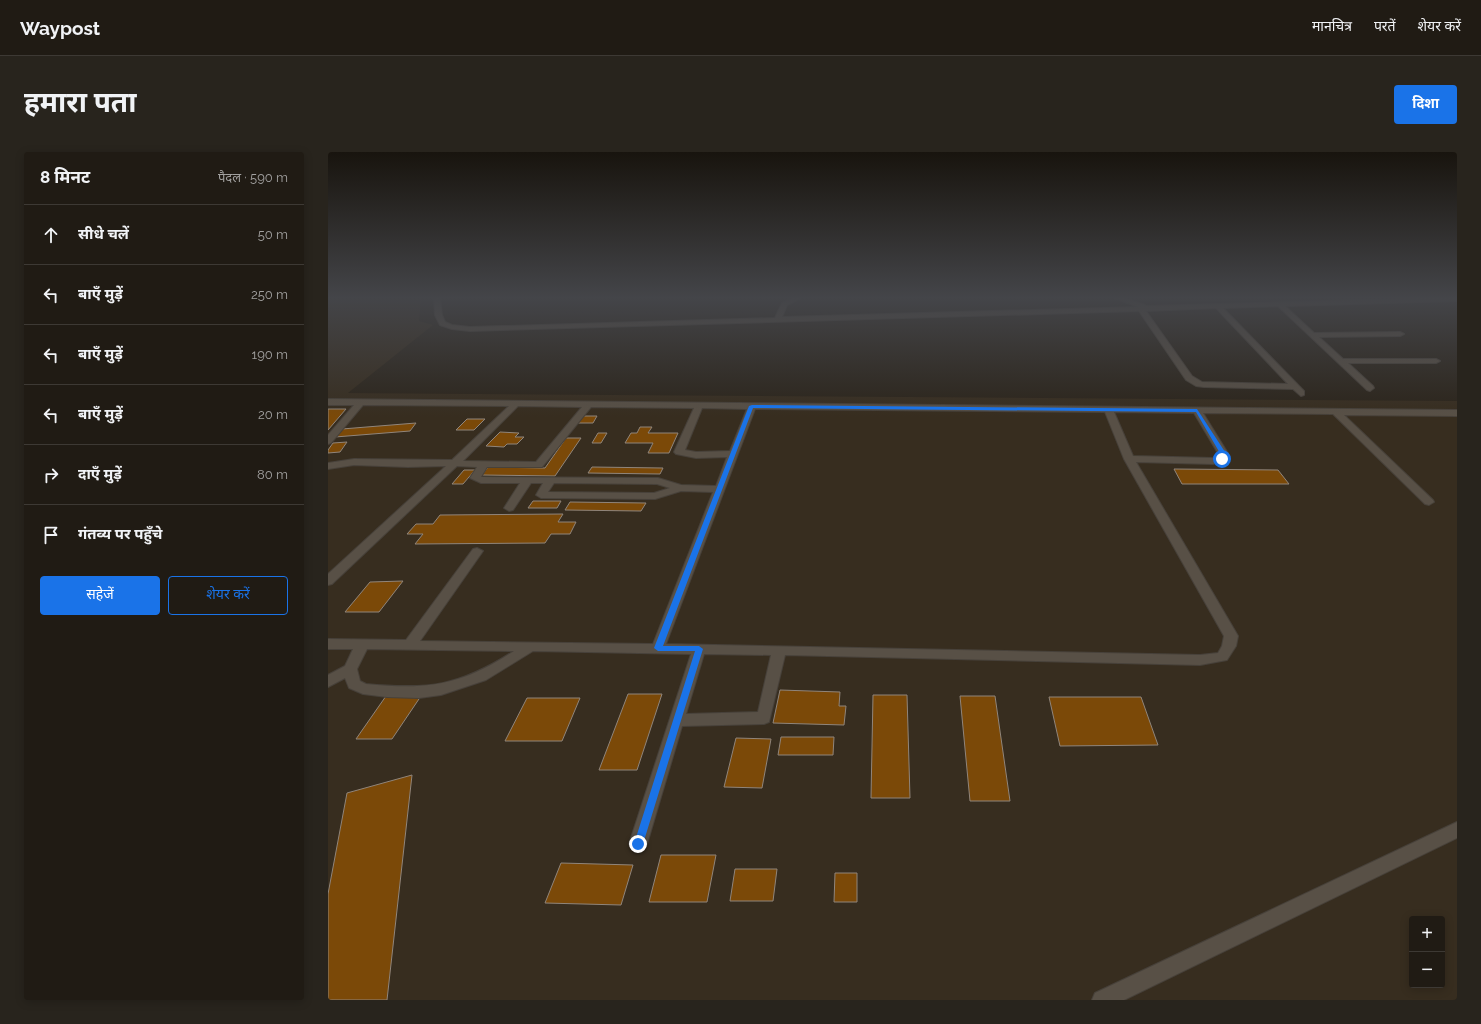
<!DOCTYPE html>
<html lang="hi">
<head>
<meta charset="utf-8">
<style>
  :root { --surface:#201b14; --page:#28241d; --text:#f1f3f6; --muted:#a2a1a0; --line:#3d3934; --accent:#1a73e8 }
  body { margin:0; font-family:Raleway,"Noto Sans Devanagari",sans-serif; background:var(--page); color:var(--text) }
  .controls { position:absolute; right:12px; bottom:12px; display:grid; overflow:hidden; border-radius:4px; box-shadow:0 2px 10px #0003 }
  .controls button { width:36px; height:36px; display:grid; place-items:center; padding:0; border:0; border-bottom:1px solid var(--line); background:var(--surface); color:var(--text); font:20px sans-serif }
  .stop { position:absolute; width:12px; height:12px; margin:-9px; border:3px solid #1a73e8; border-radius:50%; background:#fff }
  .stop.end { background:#1a73e8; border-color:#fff; box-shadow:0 1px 4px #0008 }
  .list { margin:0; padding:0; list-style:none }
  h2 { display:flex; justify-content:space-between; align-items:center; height:52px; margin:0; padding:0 16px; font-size:17px }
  h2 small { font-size:13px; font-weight:400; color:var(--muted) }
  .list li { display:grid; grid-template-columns:26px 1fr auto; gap:12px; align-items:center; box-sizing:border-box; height:60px; padding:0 16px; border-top:1px solid var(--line) }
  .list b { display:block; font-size:15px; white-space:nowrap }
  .list em { font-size:13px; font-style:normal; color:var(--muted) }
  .actions { display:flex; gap:8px; padding:12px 16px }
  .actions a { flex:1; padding:9px 0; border:1px solid var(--accent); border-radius:4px; text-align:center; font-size:14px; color:var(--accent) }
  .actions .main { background:var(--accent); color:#fff }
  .icon { flex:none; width:22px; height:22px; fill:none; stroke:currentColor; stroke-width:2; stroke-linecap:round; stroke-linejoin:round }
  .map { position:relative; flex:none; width:1129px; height:848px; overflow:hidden; border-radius:4px }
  header { display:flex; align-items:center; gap:24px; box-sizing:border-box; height:56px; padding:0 20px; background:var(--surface); border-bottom:1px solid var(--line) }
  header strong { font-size:19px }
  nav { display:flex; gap:22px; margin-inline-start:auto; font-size:14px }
  .intro { display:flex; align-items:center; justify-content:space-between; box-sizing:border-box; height:96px; padding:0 24px }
  h1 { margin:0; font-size:28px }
  .button { padding:10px 18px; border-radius:4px; background:var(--accent); color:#fff; font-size:14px; font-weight:700 }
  main { display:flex; gap:24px; padding:0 24px }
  aside { flex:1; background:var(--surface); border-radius:4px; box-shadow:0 2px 10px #0003 }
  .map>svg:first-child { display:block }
</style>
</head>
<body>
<header>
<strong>Waypost</strong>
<nav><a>मानचित्र</a><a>परतें</a><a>शेयर करें</a></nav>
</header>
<div class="intro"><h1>हमारा पता</h1><a class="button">दिशा</a></div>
<main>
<aside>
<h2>8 मिनट<small>पैदल · 590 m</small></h2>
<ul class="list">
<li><svg class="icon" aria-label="ahead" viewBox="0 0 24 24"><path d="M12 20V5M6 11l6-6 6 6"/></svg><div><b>सीधे चलें</b></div><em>50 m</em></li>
<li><svg class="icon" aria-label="left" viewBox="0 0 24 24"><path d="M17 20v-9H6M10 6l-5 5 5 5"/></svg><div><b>बाएँ मुड़ें</b></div><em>250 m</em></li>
<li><svg class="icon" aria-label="left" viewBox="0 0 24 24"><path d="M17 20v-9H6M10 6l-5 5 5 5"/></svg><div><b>बाएँ मुड़ें</b></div><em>190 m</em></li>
<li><svg class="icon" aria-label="left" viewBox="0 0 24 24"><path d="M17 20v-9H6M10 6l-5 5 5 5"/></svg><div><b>बाएँ मुड़ें</b></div><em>20 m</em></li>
<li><svg class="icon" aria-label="right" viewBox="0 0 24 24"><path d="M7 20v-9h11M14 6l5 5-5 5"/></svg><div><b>दाएँ मुड़ें</b></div><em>80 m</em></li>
<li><svg class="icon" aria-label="arrive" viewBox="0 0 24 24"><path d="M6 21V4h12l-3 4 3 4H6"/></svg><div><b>गंतव्य पर पहुँचे</b></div></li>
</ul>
<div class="actions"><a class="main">सहेजें</a><a>शेयर करें</a></div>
</aside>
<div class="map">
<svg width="1129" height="848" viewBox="0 0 1129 848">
  <rect width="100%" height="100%" fill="#2b241a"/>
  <path fill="#372d1f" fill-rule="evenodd" d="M 0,146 L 93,146 L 91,169 L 105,173 L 20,241 L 1129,249 L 1129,848 L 0,848 ZM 1084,767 L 1114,767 L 1114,833 L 1084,833 Z"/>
  <g fill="#7b4908" stroke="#90857b">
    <polygon points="0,257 18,257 0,278"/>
    <polygon points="255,264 269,264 265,271 250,271"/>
    <polygon points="139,267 157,267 146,278 128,278"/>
    <polygon points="88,271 82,279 7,285 14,277"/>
    <polygon points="312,275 324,275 320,281 350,281 341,301 320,301 325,291 297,291 303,281 309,281"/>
    <polygon points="172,280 191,281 187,285 196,285 189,292 179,292 176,295 158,294"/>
    <polygon points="270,281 279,281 273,291 264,291"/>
    <polygon points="238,286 253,286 227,324 154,323 160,315 217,316"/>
    <polygon points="19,290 12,300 0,301 0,298 5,291"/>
    <polygon points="264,315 335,316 332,322 260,321"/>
    <polygon points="846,317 950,318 961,332 854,332"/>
    <polygon points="136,318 147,318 135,332 124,332"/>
    <polygon points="205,349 233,349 229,356 200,356"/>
    <polygon points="242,350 318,351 313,359 237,358"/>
    <polygon points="235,362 230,370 248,370 242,382 223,382 217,391 87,392 95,382 79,382 88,372 105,372 112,363"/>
    <polygon points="75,429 51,460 17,460 42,430"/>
    <polygon points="452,538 512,540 511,554 518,554 516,573 445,571"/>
    <polygon points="300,542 334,542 309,618 271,618"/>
    <polygon points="545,543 579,543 582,646 543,646"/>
    <polygon points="58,544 93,544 64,587 28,587"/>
    <polygon points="632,544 667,544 682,649 642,649"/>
    <polygon points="721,545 813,545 830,593 732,594"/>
    <polygon points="199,546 252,546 234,589 177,589"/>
    <polygon points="453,585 506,585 505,603 450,603"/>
    <polygon points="408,586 443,587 434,636 396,635"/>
    <polygon points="84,623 59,848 0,848 0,742 19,641"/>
    <polygon points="333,703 388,703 379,750 321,750"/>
    <polygon points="233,711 305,713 293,753 217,751"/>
    <polygon points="407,717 449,717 445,749 402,749"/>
    <polygon points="507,721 529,721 529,750 506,750"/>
  </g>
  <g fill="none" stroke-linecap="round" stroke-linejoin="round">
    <defs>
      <g id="minor">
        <path d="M 106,146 L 112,146 L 114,163 L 117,170 L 124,173 L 142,175 L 447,166 L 454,151 L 465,146 L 473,146 L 459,153 L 454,165 L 810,155 L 787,146 L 796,146 L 817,153 L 818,154 L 1101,146 L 1129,146 L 1129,149 L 957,154 L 986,181 L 1072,180 L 1076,182 L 1072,184 L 991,185 L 1015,207 L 1108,207 L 1112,209 L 1108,211 L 1020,211 L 1045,234 L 1046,236 L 1042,239 L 1039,238 L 950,154 L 895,156 L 976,239 L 976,243 L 973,244 L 965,237 L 876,235 L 868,234 L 858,228 L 811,159 L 142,179 L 124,177 L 112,173 L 107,163 ZM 888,156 L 960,232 L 874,230 L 864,224 L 818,159 Z"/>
        <path d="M 0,247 L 1129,258 L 1129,264 L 1016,263 L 1105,348 L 1106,350 L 1101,353 L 1097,352 L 1005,262 L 875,261 L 901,303 L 897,309 L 885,312 L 808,310 L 910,484 L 908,494 L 899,508 L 872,513 L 457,503 L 441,570 L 436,572 L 354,574 L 319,692 L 316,697 L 310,700 L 304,697 L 301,692 L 363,502 L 205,499 L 158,528 L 113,543 L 91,546 L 59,545 L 35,542 L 21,536 L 17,526 L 0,535 L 0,523 L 17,514 L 25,497 L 0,497 L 0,487 L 78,488 L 145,397 L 149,396 L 155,399 L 92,489 L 325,492 L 385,340 L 353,339 L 327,347 L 213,346 L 208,343 L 215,331 L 203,331 L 185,358 L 181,359 L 176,356 L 192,331 L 153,331 L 142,326 L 149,315 L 129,314 L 4,432 L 0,433 L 0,422 L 118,314 L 80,315 L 26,313 L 0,317 L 0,311 L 26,307 L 124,308 L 181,254 L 35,253 L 3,291 L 0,292 L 0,283 L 26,253 L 0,253 ZM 190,254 L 254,255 L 208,310 L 135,309 ZM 263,255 L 366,256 L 346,300 L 348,302 L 368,306 L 399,305 L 388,334 L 353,333 L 330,326 L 153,325 L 159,315 L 214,315 ZM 374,256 L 419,257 L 402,299 L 368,300 L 357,298 ZM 427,257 L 777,260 L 796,307 L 896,484 L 894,494 L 890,501 L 872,503 L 338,492 ZM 786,260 L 866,261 L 891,303 L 885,306 L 805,304 ZM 226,331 L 329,332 L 342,336 L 326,341 L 220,340 ZM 39,497 L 186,499 C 132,534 101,538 38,532 L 32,529 L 29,517 ZM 376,502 L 443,503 L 430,560 L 358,562 Z"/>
        <polygon points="1129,670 1129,686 796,848 764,848 767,841"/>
      </g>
    </defs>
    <use href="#minor" stroke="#47413a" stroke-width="2"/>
    <use href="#minor" fill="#585046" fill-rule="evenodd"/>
  </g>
  <linearGradient id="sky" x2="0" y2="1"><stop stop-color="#18140e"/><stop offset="0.55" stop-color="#444549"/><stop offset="1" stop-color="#444549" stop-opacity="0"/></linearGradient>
  <rect width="1129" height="265" fill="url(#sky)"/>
  <polygon fill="#1a73e8" points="424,253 869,257 899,303 896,308 892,308 893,303 868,260 425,256 335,494 371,494 375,497 315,692 310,697 306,692 367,499 330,499 326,496 421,254"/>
</svg>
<div class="controls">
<button>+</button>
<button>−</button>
</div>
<div class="stop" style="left:894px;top:307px"></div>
<div class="stop end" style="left:310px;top:692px"></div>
</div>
</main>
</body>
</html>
